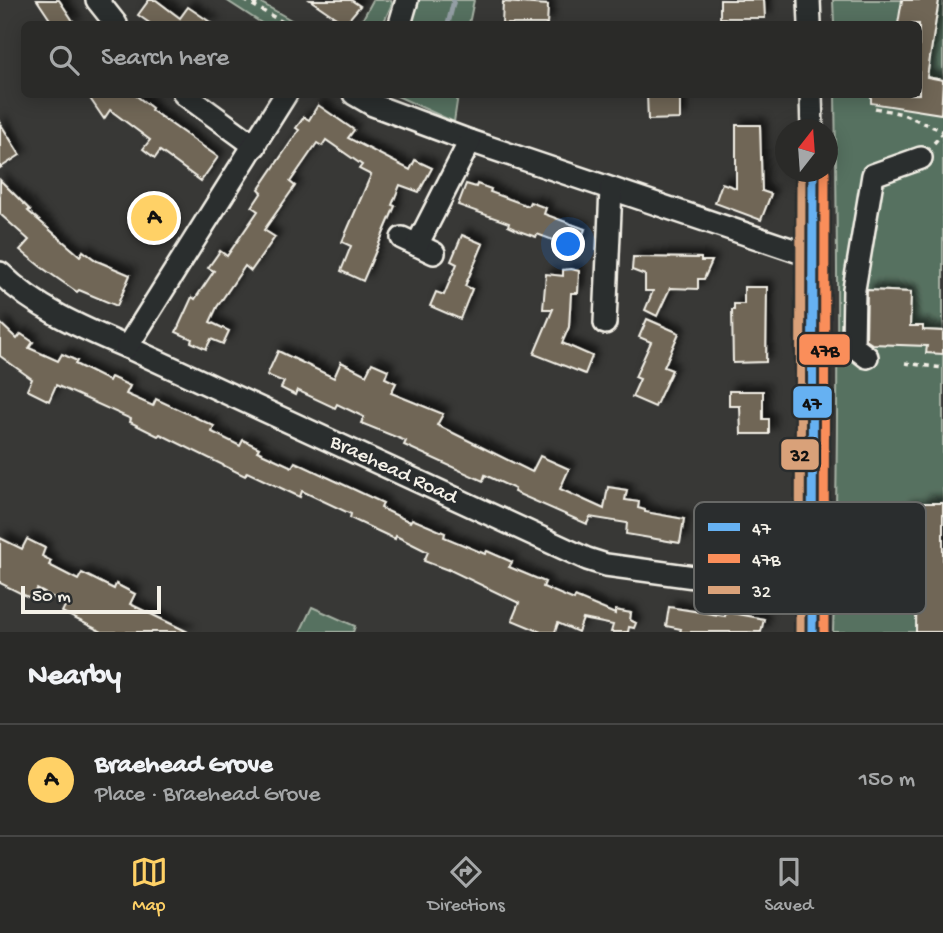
<!DOCTYPE html>
<html lang="en">
<head>
<meta charset="utf-8">
<style>
  :root { --surface:#2a2a28; --page:#323230; --text:#f1f3f6; --muted:#a5a7a8; --line:#464645; --accent:#ffd166 }
  body { margin:0; font-family:"Gochi Hand",sans-serif; background:var(--page); color:var(--text) }
  .compass { position:absolute; left:775px; top:119px; width:63px; height:63px; border-radius:50%; background:var(--surface); box-shadow:0 4px 18px #0003; rotate:17deg }
  .scale { position:absolute; left:21px; bottom:18px; width:140px; box-sizing:border-box; padding-left:7px; border:4px solid #f4f1e8; border-top:0; font-size:19px; line-height:24px; white-space:nowrap; color:#f4f1e8; -webkit-text-stroke:5px #2a2d2e; paint-order:stroke }
  .you { position:absolute; left:569px; top:245px; width:24px; height:24px; margin:-18px; border:5px solid #fff; border-radius:50%; background:#1a73e8; box-shadow:0 0 0 10px #1a73e833 }
  .badge { display:grid; place-items:center; width:46px; height:46px; border-radius:50%; background:var(--accent); color:#111; font-size:23px; font-weight:700 }
  .pin { position:absolute; translate:-50% -50%; border:4px solid #fff; box-shadow:0 2px 7px #0006 }
  .list { margin:0; padding:0; list-style:none }
  h2 { display:flex; justify-content:space-between; align-items:center; height:91px; margin:0; padding:0 28px; font-size:30px }
  h2 small { font-size:23px; font-weight:400; color:var(--muted) }
  .list li { display:grid; grid-template-columns:46px 1fr auto; gap:21px; align-items:center; box-sizing:border-box; height:112px; padding:0 28px; border-top:2px solid var(--line) }
  .list b { display:block; font-size:26px; white-space:nowrap }
  .list p { margin:0; font-size:23px; white-space:nowrap; color:var(--muted) }
  .list em { font-size:23px; font-style:normal; color:var(--muted) }
  .icon { flex:none; width:38px; height:38px; fill:none; stroke:currentColor; stroke-width:2; stroke-linecap:round; stroke-linejoin:round }
  .map { position:relative; flex:none; width:943px; height:632px; overflow:hidden }
  .search { position:absolute; background:var(--surface); box-shadow:0 4px 18px #0003; left:21px; right:21px; top:21px; height:77px; display:flex; align-items:center; gap:18px; box-sizing:border-box; padding:0 24px; border-radius:10px; color:var(--muted); font-size:26px }
  .sheet { height:203px; background:var(--surface) }
  nav { display:flex; justify-content:space-around; align-items:center; box-sizing:border-box; height:98px; border-top:2px solid var(--line); background:var(--surface); font-size:19px; color:var(--muted) }
  nav a { display:grid; justify-items:center; gap:4px }
  nav .on { color:var(--accent) }
  .map>svg:first-child { display:block }
</style>
</head>
<body>
<div class="map">
<svg width="943" height="632" viewBox="0 0 943 632">
  <defs>
    <filter id="shadow"><feDropShadow dx="6" dy="-6" stdDeviation="3.5" flood-color="#0009"/></filter>
  </defs>
  <rect width="100%" height="100%" fill="#383836"/>
  <filter id="ink" filterUnits="userSpaceOnUse"><feTurbulence type="fractalNoise" baseFrequency=".0143" numOctaves="2"/><feDisplacementMap in="SourceGraphic" scale="14" xChannelSelector="R" yChannelSelector="G"/><feConvolveMatrix kernelMatrix="1 2 1 2 8 2 1 2 1" color-interpolation-filters="sRGB"/></filter>
  <g filter="url(#ink)">
    <g fill="#577160" stroke="#a6b1a4" stroke-width="2">
      <polygon points="226,0 256,0 298,24 263,24"/>
      <polygon points="373,0 391,0 392,4 383,24 360,24"/>
      <polygon points="418,0 474,0 469,24 409,24"/>
      <path d="M 833,0 L 943,0 L 943,632 L 833,632 C 839,453 838,274 835,95 L 918,94 L 918,24 L 834,24 Z"/>
      <polygon points="395,95 458,95 454,122"/>
      <polygon points="312,607 355,626 353,632 300,632"/>
    </g>
    <g fill="none" stroke-linecap="round" stroke-linejoin="round">
      <polyline stroke="#939ea4" stroke-width="5" points="448,24 454,0"/>
    </g>
    <g fill="#6f6656" stroke="#f4f1e8" stroke-width="2" filter="url(#shadow)">
      <polygon points="37,0 59,0 75,24 53,24"/>
      <polygon points="149,0 156,0 180,18 188,7 213,24 151,24 138,15"/>
      <polygon points="310,0 351,0 360,6 345,24"/>
      <polygon points="720,0 764,0 765,18 720,18"/>
      <polygon points="902,0 939,0 927,77 943,80 941,114 871,103 871,94 919,94 919,24 898,24"/>
      <polygon points="503,2 548,5 547,24 502,24"/>
      <polygon points="87,94 134,94 152,108 151,110 218,157 201,181 160,151 155,158 143,149 150,140 110,110 104,119"/>
      <polygon points="647,94 680,94 680,119 648,120"/>
      <polygon points="318,105 354,130 348,138 410,170 415,160 432,168 419,192 400,185 392,205 395,206 363,281 341,271 351,246 342,242 371,175 359,169 362,165 326,140 322,146 317,143 290,182 295,186 264,230 275,237 251,271 245,266 217,307 210,322 229,331 223,344 211,339 206,349 191,342 192,339 176,332 192,297 195,299 214,271 208,268 220,251 227,256 258,211 252,207 262,192 259,189 299,130 296,128 304,117 309,120"/>
      <polygon points="0,123 20,155 0,168"/>
      <polygon points="736,125 760,125 762,191 771,194 761,220 715,203 722,183 736,188"/>
      <polygon points="0,180 30,210 28,211 80,256 83,251 97,261 130,275 117,306 79,290 77,292 41,267 20,250 29,240 0,214"/>
      <polygon points="466,184 476,187 477,184 491,189 490,192 528,206 530,202 546,208 544,214 585,229 577,249 537,234 536,237 519,231 508,226 509,223 458,205"/>
      <polygon points="151,206 166,217 158,229 142,219"/>
      <polygon points="462,235 483,244 465,286 472,289 460,319 430,306 436,292 444,295 457,264 451,261"/>
      <polygon points="633,257 701,258 701,261 712,261 704,279 698,279 698,289 670,288 657,316 645,310 653,291 645,291 645,275 632,270"/>
      <polygon points="571,269 579,271 578,293 571,293 569,327 562,343 592,356 585,374 534,354 553,309 543,309 546,274 563,276 563,270"/>
      <polygon points="744,287 767,287 766,362 733,363 732,310 734,310 734,304 744,304"/>
      <polygon points="867,290 911,292 910,326 923,326 923,330 943,331 943,354 926,353 927,346 872,344 866,340"/>
      <polygon points="647,319 679,333 664,367 672,370 655,407 632,397 640,379 635,377 651,342 639,337"/>
      <polygon points="0,323 17,339 21,334 33,342 29,348 58,361 62,354 77,361 75,364 109,381 111,377 130,386 126,394 153,406 156,399 214,426 212,432 240,446 243,440 259,448 257,451 292,467 295,462 383,503 381,508 410,522 412,519 445,533 444,537 485,554 487,551 512,562 509,567 545,582 543,587 574,600 575,597 615,614 615,610 631,613 630,620 636,623 634,628 629,627 628,632 611,632 613,625 583,619 578,632 558,623 555,632 541,632 512,620 519,603 448,569 448,570 424,561 428,552 396,536 395,539 350,518 351,514 302,491 300,497 247,472 245,476 160,434 158,436 130,422 131,419 56,385 49,401 27,390 32,379 0,356"/>
      <polygon points="278,351 334,378 341,362 366,375 372,363 388,370 385,378 396,383 391,393 443,414 437,425 532,472 540,456 569,469 560,489 604,509 608,487 627,490 625,500 639,502 638,508 645,510 645,512 684,519 680,543 626,534 627,523 590,517 587,524 514,492 515,489 485,475 483,481 404,445 406,441 361,423 364,417 337,404 335,408 297,390 295,395 281,388 284,382 267,375"/>
      <polygon points="729,391 763,391 763,419 769,419 769,434 741,434 740,406 729,406"/>
      <polygon points="923,503 943,503 943,632 916,632 917,553 904,552 905,508 923,508"/>
      <polygon points="0,538 22,549 27,539 45,548 42,556 51,561 49,565 78,580 82,573 114,589 116,584 135,594 130,604 188,632 102,632 62,612 66,604 37,589 32,599 0,583"/>
      <polygon points="669,607 725,616 726,612 764,619 761,632 680,632 681,629 666,626"/>
    </g>
    <g fill="none" stroke-linecap="round" stroke-linejoin="round">
      <defs>
        <g id="minor">
          <polyline points="97,0 116,24"/>
          <polyline points="809,0 810,24"/>
          <polyline points="400,24 407,0"/>
          <polyline points="184,94 255,146"/>
          <polyline points="354,94 373,105 470,141 814,257"/>
          <polyline points="811,94 812,130"/>
          <polyline points="402,238 434,253"/>
          <polyline points="417,245 470,141"/>
          <path d="M 0,273 C 35,308 82,328 127,347 L 587,559 L 606,565 L 812,593"/>
          <polyline points="605,323 611,189"/>
          <polyline points="814,346 853,346"/>
          <polyline points="127,347 286,94"/>
          <polyline points="867,357 853,346 854,289 873,175 921,158"/>
          <polyline points="812,632 814,510 813,172"/>
        </g>
      </defs>
      <use href="#minor" stroke="#f4f1e8" stroke-width="26"/>
      <g stroke="#f4f1e8" stroke-width="3.5" stroke-dasharray="5 5" stroke-linecap="butt">
        <polyline points="244,0 286,24"/>
        <polyline points="254,7 258,0"/>
        <polyline points="875,108 903,114 943,131"/>
        <polyline points="934,143 943,133"/>
        <polyline points="905,363 943,368"/>
      </g>
      <use href="#minor" stroke="#2a2d2e" stroke-width="21"/>
      <defs>
        <polyline id="bus-1" points="812,632 813,172"/>
        <polyline id="bus-2" points="824,632 825,172"/>
        <polyline id="bus-3" points="800,632 801,172"/>
      </defs>
      <use href="#bus-1" stroke="#2a2d2e" stroke-width="14"/>
      <use href="#bus-2" stroke="#2a2d2e" stroke-width="14"/>
      <use href="#bus-3" stroke="#2a2d2e" stroke-width="14"/>
      <use href="#bus-1" stroke="#66b1f2" stroke-width="9"/>
      <use href="#bus-2" stroke="#fa8e5a" stroke-width="9"/>
      <use href="#bus-3" stroke="#d9a179" stroke-width="9"/>
    </g>
    <circle fill="#787e76" cx="869" cy="508" r="7"/>
  </g>
  <g text-anchor="middle" dominant-baseline="central" stroke-width="5" stroke-linejoin="round" paint-order="stroke">
    <g font-size="21" fill="#f4f1e8" stroke="#2a2d2e">
      <text transform="translate(393 471) rotate(25)">Braehead Road</text>
    </g>
  </g>
  <rect x="694" y="502" width="232" height="112" rx="10" fill="#2a2d2e" stroke="#676866" stroke-width="2"/>
  <rect x="708" y="523" width="32" height="8" fill="#66b1f2"/>
  <rect x="708" y="554" width="32" height="9" fill="#fa8e5a"/>
  <rect x="708" y="586" width="32" height="8" fill="#d9a179"/>
  <g font-size="19" fill="#f4f1e8">
    <text x="752" y="534">47</text>
    <text x="752" y="565">47B</text>
    <text x="752" y="597">32</text>
  </g>
  <g stroke="#2a2d2e" stroke-width="2.5">
    <rect x="798" y="333" width="53" height="33" rx="7" fill="#fa8e5a"/>
    <rect x="792" y="385" width="41" height="34" rx="7" fill="#66b1f2"/>
    <rect x="780" y="438" width="40" height="33" rx="7" fill="#d9a179"/>
  </g>
  <g font-size="19" text-anchor="middle" font-weight="bold" fill="#111">
    <text x="825" y="356">47B</text>
    <text x="812" y="409">47</text>
    <text x="800" y="461">32</text>
  </g>
</svg>
<svg class="compass" viewBox="-18 -18 36 36"><path d="M0-13l5 13h-10z" fill="#e53935"/><path d="M0 13l5-13h-10z" fill="#a5a7a8"/></svg>
<div class="scale">50 m</div>
<div class="you"></div>
<div class="pin badge" style="left:154px;top:218px">A</div>
<div class="search"><svg class="icon" aria-label="search" viewBox="0 0 24 24"><circle cx="10" cy="10" r="6"/><path d="M15 15l6 6"/></svg>Search here</div>
</div>
<section class="sheet">
<h2>Nearby<small></small></h2>
<ul class="list">
<li><span class="badge">A</span><div><b>Braehead Grove</b><p>Place · Braehead Grove</p></div><em>150 m</em></li>
</ul>
</section>
<nav>
<a class="on"><svg class="icon" aria-label="map" viewBox="0 0 24 24"><path d="M3 6l6-2 6 2 6-2v14l-6 2-6-2-6 2zM9 4v14M15 6v14"/></svg>Map</a>
<a><svg class="icon" aria-label="directions" viewBox="0 0 24 24"><path d="M12 3l9 9-9 9-9-9zM9 14v-3h6M13 9l2 2-2 2"/></svg>Directions</a>
<a><svg class="icon" aria-label="saved" viewBox="0 0 24 24"><path d="M7 4h10v16l-5-4-5 4z"/></svg>Saved</a>
</nav>
</body>
</html>
